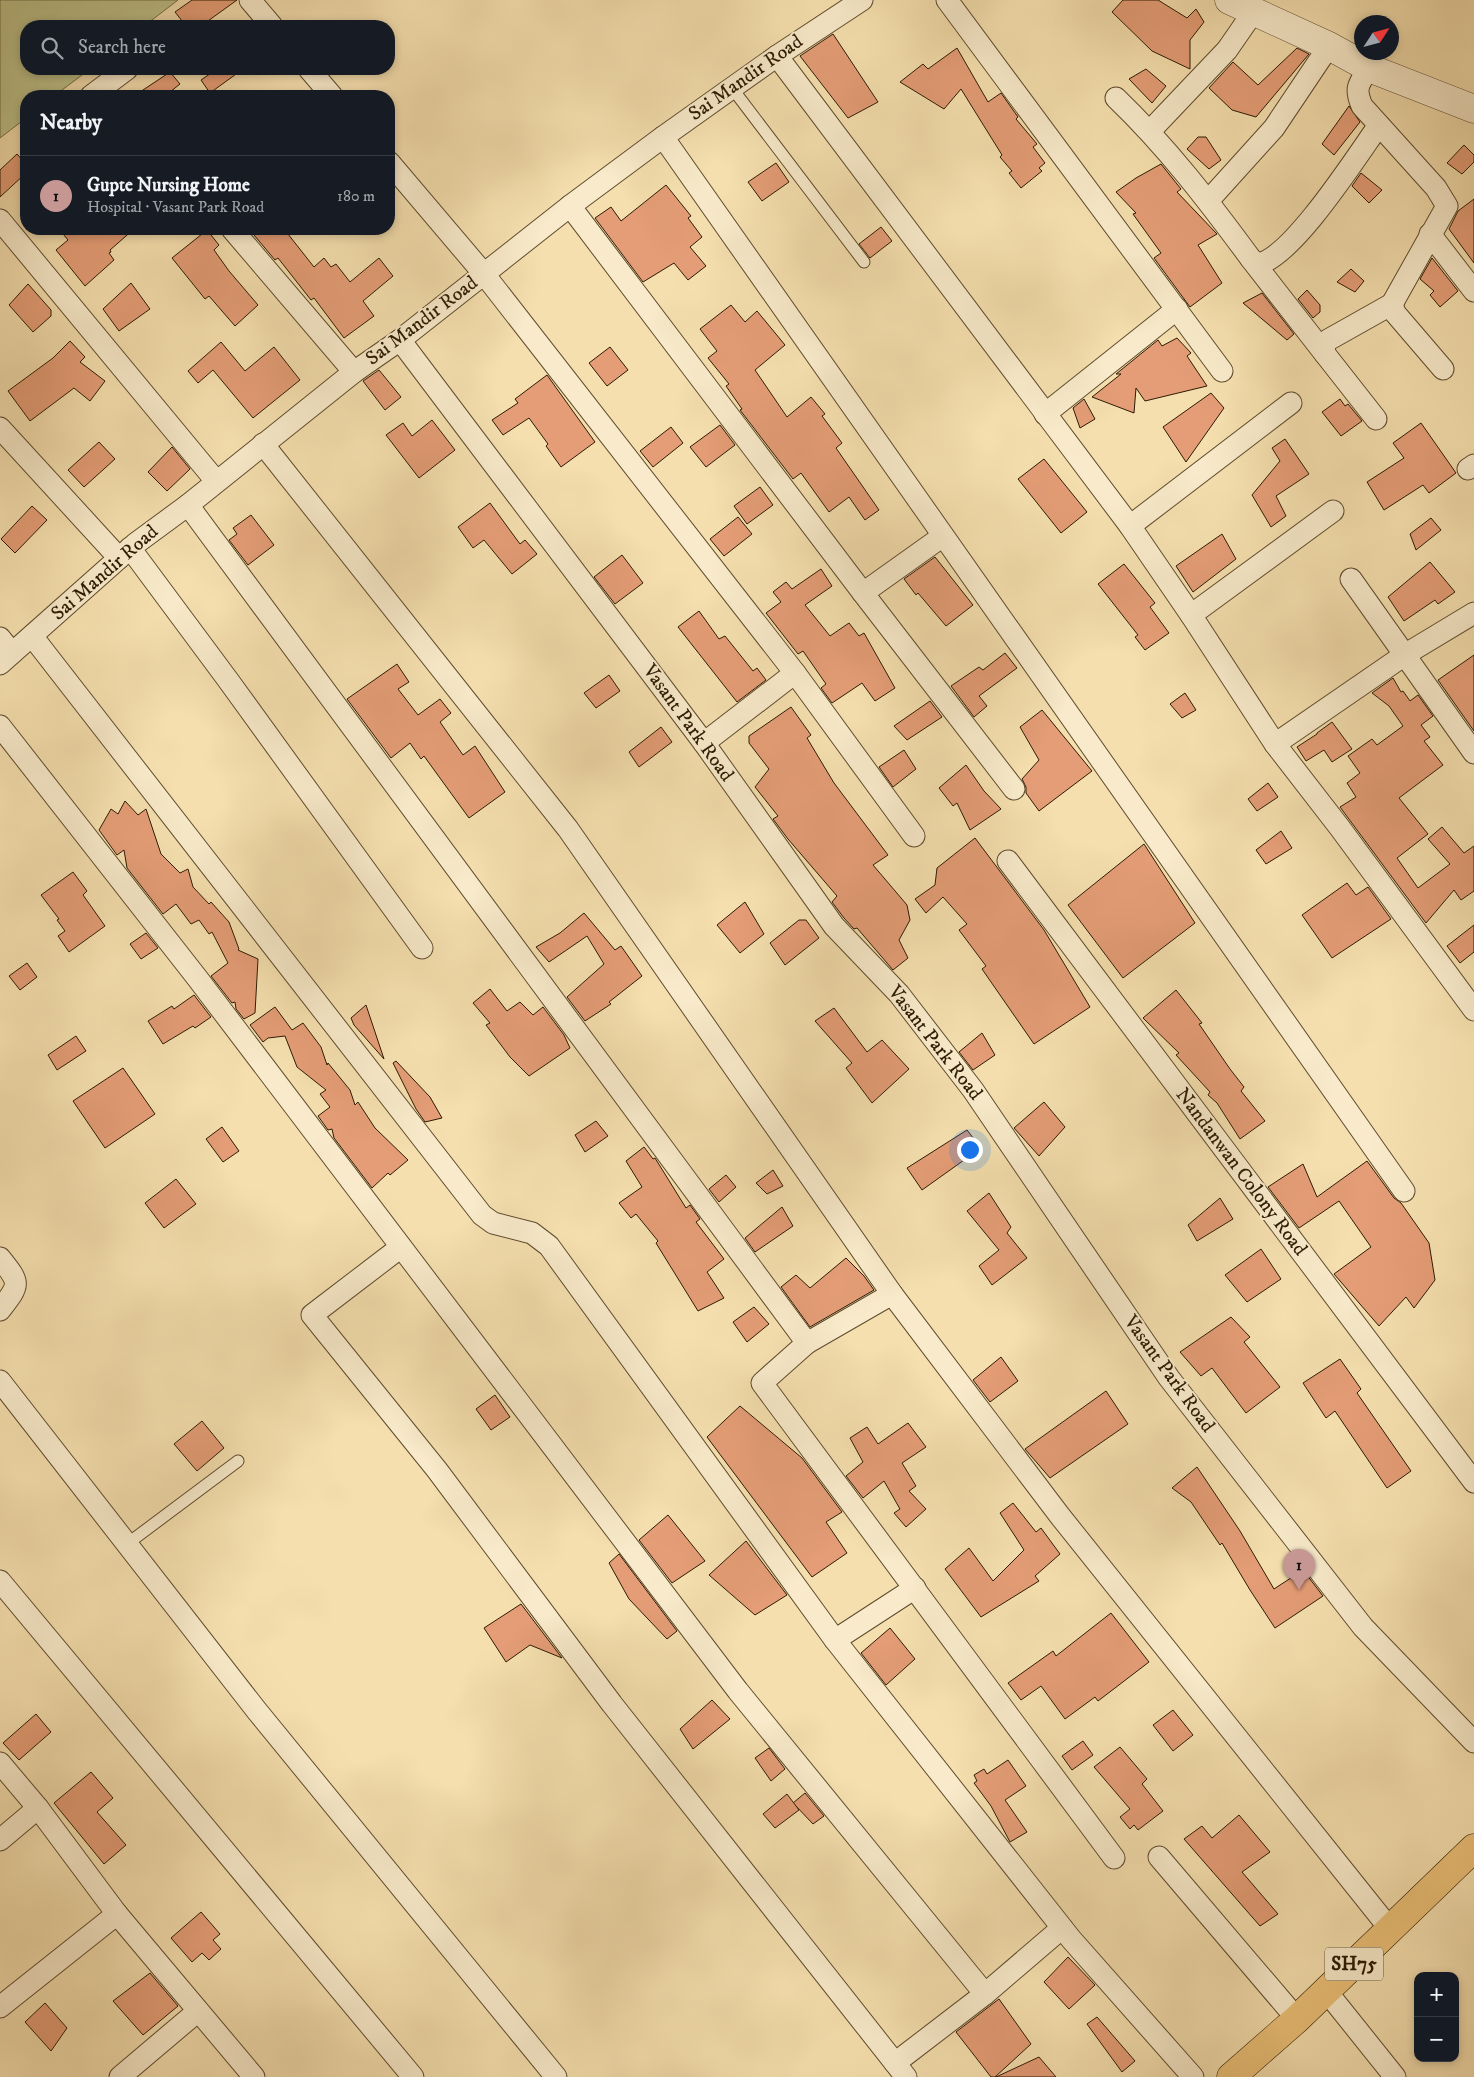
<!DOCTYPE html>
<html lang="en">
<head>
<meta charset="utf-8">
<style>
  :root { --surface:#171b24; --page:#20242c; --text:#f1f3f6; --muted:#9ea1a6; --line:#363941; --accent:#c59692 }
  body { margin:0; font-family:"IM FELL DW Pica",serif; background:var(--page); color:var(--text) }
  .controls { position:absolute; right:15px; bottom:15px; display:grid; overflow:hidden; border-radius:10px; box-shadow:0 2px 8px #0003 }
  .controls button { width:45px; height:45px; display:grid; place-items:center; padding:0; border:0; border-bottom:1px solid var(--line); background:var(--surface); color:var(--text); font:25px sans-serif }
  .compass { position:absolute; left:1354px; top:15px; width:45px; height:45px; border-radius:50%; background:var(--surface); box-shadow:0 2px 8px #0003; rotate:54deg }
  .you { position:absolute; left:969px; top:1149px; width:18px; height:18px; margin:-12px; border:4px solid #fff; border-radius:50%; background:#1a73e8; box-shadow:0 0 0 8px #1a73e833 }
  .badge { display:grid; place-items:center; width:32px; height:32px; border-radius:50%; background:var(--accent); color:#111; font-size:16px; font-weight:700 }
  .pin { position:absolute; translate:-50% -41px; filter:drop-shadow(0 1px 2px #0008) }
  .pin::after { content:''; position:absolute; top:26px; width:18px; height:15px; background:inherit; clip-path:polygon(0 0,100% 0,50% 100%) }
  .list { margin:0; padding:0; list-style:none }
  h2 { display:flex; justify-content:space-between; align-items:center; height:65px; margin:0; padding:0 20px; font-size:21px }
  h2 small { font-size:16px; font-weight:400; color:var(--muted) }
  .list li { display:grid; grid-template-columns:32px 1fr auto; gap:15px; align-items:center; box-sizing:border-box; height:80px; padding:0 20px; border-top:1px solid var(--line) }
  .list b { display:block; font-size:19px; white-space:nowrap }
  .list p { margin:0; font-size:16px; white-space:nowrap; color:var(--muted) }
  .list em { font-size:16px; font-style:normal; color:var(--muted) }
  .icon { flex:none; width:28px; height:28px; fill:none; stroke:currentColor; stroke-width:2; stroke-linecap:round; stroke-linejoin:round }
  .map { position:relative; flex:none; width:1474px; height:2077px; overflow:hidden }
  .search { position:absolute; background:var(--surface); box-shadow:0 2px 8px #0003; left:20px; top:20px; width:375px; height:55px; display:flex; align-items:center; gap:12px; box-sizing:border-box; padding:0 18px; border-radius:20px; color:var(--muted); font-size:19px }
  .panel { position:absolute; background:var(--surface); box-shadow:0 2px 8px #0003; left:20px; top:90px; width:375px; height:145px; border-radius:20px }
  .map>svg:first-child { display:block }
</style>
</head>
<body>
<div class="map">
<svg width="1474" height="2077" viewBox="0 0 1474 2077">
  <rect width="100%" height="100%" fill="#f5dfae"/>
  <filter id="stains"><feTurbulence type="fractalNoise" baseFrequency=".004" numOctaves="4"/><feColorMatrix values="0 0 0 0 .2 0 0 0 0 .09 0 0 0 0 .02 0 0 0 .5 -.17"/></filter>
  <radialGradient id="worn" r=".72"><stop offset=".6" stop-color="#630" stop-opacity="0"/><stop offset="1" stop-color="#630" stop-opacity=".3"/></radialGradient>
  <polygon fill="#bdc189" stroke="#756e46" points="0,0 178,0 144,26 26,26 26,69 90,69 54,96 26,96 26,118 0,138"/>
  <g fill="#e49d76" stroke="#2d1b03">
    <polygon points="192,0 237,0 201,26 186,26 175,12"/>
    <polygon points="1123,0 1158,0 1187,18 1196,9 1204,22 1190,40 1190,69 1152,51 1112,12"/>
    <polygon points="833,34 878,102 848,118 800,56"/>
    <polygon points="957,48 988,102 1001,93 1018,117 1016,119 1037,144 1033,147 1045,163 1039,168 1042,171 1021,188 1009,173 1012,171 1000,157 1002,155 961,89 944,109 900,82 923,64 928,69"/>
    <polygon points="1297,48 1309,54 1256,117 1232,110 1209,88 1233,62 1258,85"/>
    <polygon points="217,69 243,69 210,93 201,80"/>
    <polygon points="1146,69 1166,86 1152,103 1129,79"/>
    <polygon points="170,72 180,84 165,96 134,96"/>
    <polygon points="1349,106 1360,122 1334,155 1322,144"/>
    <polygon points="1198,137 1206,137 1221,160 1209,169 1187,149"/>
    <polygon points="1464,145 1474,155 1474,162 1462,174 1447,163"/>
    <polygon points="17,154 26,164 26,173 0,197 0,170"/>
    <polygon points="776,163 789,182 762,201 748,182"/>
    <polygon points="1161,164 1181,189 1177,192 1217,234 1198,245 1222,283 1190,307 1154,258 1161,253 1133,214 1136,213 1116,192 1136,178"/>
    <polygon points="1361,173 1382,190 1369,203 1352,186"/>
    <polygon points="666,185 691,216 688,218 702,237 690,247 706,266 688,280 674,263 643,282 595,218 611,207 621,221"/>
    <polygon points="1474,199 1474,263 1449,229 1458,211"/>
    <polygon points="881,227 892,241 870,258 859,244"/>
    <polygon points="59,229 134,229 110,250 111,252 109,253 114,260 85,286 56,250 68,240"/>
    <polygon points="249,229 284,229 314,267 324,258 331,267 336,264 350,282 379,258 393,276 363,301 374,316 344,338 314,298 311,300 278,258 275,260"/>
    <polygon points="207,230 219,245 214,250 229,271 258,305 235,326 209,296 205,299 172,258"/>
    <polygon points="1432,258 1458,291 1440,307 1430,295 1434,291 1420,279"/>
    <polygon points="1351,269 1364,281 1355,292 1337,282"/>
    <polygon points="131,283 150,309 119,331 103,309"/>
    <polygon points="28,284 51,310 51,316 33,332 9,305"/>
    <polygon points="1307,290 1320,305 1320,312 1313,318 1298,299"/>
    <polygon points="1262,293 1294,334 1287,340 1243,303"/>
    <polygon points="731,305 745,322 757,311 785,345 755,370 787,417 811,397 825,414 822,416 842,443 836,448 879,510 865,520 849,497 829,512 801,473 793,479 740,410 742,409 726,386 729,384 708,358 717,351 700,329"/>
    <polygon points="1177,338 1191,353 1187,356 1207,386 1145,401 1136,388 1134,413 1092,397 1121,374 1116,374 1158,340 1162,346"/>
    <polygon points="70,341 85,357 80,362 105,381 90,401 74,388 30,421 8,391 53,358"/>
    <polygon points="221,342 245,371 274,347 300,380 253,418 213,370 198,383 188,371"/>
    <polygon points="610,347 628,370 607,386 589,363"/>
    <polygon points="379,370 401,397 385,410 363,381"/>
    <polygon points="547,375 595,442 561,467 546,446 548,444 529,418 503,435 492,420 518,403 515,399"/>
    <polygon points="1211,393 1224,408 1186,462 1163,427"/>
    <polygon points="1084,399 1095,419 1080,428 1073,408"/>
    <polygon points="1340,399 1345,406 1348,404 1362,421 1341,436 1322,412"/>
    <polygon points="432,420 455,450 419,478 386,435 403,423 412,436"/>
    <polygon points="1421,423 1456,473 1429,493 1423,485 1384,510 1367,482 1404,458 1393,443"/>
    <polygon points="720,425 735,445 706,467 690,447"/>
    <polygon points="671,427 683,443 653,467 640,451"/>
    <polygon points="1285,439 1309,474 1276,496 1286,516 1271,527 1252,495 1280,461 1272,448"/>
    <polygon points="99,442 115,459 84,487 68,470"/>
    <polygon points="172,447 190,469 167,491 148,472"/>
    <polygon points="1044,459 1087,512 1061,533 1018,479"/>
    <polygon points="760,487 773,505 747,524 734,506"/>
    <polygon points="490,503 520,544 525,540 537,554 512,574 484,540 473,548 458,527"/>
    <polygon points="32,506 47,520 15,553 1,539"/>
    <polygon points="251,515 274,545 248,565 229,540 237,534 233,528"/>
    <polygon points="738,517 752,534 724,556 710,539"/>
    <polygon points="1431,518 1441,530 1416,550 1410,534"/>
    <polygon points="1222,534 1236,559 1193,592 1176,566"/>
    <polygon points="622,555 643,583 615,604 594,577"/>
    <polygon points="935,557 973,605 946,626 918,593 916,595 904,579"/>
    <polygon points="1430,562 1455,592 1438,604 1435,600 1404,621 1388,597"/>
    <polygon points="1124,564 1155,603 1150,607 1169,633 1145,650 1135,637 1138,635 1098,584"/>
    <polygon points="821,569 832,586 805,605 830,636 849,623 859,636 864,633 895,688 875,701 862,683 832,703 821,688 826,684 803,651 798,654 766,613 781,602 773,592 786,582 792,589"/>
    <polygon points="699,611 719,639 725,636 753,671 757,668 766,680 737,702 678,627"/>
    <polygon points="1005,653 1017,668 979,696 987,706 974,717 951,686 979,667 983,670"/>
    <polygon points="1474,655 1474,731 1438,680"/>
    <polygon points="397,664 409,682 398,689 418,715 440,699 451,713 440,722 463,755 475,746 505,792 469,818 424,756 421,759 410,743 391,758 347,699"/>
    <polygon points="609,675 620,691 596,708 584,693"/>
    <polygon points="1393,678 1401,692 1403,691 1410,701 1418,695 1433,716 1421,725 1430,737 1424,741 1443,765 1399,798 1428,834 1397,858 1418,888 1450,864 1428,839 1442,827 1464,853 1474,846 1474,891 1461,900 1454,890 1426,923 1340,807 1356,797 1347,783 1360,773 1348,756 1372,739 1377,745 1403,726 1389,706 1372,693"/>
    <polygon points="1185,693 1196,710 1182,718 1170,704"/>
    <polygon points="930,701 942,717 907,740 894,726"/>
    <polygon points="791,707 811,735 807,738 834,783 888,855 873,865 907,905 910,920 899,940 908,958 893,970 857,928 854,929 844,918 832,902 837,896 788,839 773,819 778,816 755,787 769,769 749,743 749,736"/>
    <polygon points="1042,710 1092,771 1039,811 1026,793 1026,787 1022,779 1039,760 1020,727"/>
    <polygon points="1332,722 1352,749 1332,762 1324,750 1306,761 1297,747 1317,734 1317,733"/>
    <polygon points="661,727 672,742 639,767 629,752"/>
    <polygon points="904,750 916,769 893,787 879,767"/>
    <polygon points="966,765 984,791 1001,809 970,830 957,803 953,806 939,788"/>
    <polygon points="1268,783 1278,797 1257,811 1248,799"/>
    <polygon points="125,801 138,815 146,809 161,854 180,873 188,869 193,887 209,904 211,902 229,922 239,949 238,950 258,959 255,1013 244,1019 236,1009 235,1002 232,1003 211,976 228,963 212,932 209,934 199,920 191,924 176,904 163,914 127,868 124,850 117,855 99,830 111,809 118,814"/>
    <polygon points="1281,831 1292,848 1266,864 1256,850"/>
    <polygon points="975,838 1044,930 1090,1007 1034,1044 982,969 986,966 959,930 967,924 943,897 926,913 915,899 935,885 937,868"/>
    <polygon points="1144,844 1195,923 1123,978 1068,905"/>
    <polygon points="73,872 87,891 83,895 105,926 69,952 58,936 65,931 57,920 59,919 41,895"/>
    <polygon points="1347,883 1356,895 1368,887 1391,919 1332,958 1302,915"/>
    <polygon points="745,902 764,934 740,953 717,925"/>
    <polygon points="584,913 615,950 621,946 642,976 609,1002 611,1004 585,1021 567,997 604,964 587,936 549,962 536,947 560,933"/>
    <polygon points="799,920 806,920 819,938 785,965 770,943"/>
    <polygon points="1474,925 1474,952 1460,963 1447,946"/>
    <polygon points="146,933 158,948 141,959 130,944"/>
    <polygon points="27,963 37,977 20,990 9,976"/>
    <polygon points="490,989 507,1011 520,1002 533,1015 543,1007 564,1035 570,1048 529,1076 510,1057 486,1025 490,1023 473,1003"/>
    <polygon points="1176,990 1202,1023 1199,1024 1230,1069 1244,1087 1241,1091 1265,1121 1240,1139 1217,1103 1208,1095 1210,1092 1176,1055 1179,1053 1143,1018"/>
    <polygon points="194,995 211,1017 195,1028 193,1026 163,1044 148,1021 172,1006 174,1009"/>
    <polygon points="366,1005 384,1059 354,1025 351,1018"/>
    <polygon points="275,1007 292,1030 303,1023 321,1047 327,1065 328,1063 350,1090 355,1105 358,1102 375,1128 408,1160 390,1175 388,1173 372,1188 334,1138 332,1129 328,1130 318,1116 330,1107 320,1094 326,1090 297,1067 285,1036 268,1038 263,1042 250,1025"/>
    <polygon points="834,1008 867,1052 882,1040 909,1069 872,1103 846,1068 852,1063 815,1021"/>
    <polygon points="982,1033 995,1055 973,1070 959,1052"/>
    <polygon points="76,1036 86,1051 57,1070 48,1055"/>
    <polygon points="396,1061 430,1097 442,1118 425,1122 416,1109 393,1063"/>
    <polygon points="123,1068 155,1114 105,1148 73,1101"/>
    <polygon points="1044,1102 1065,1127 1039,1156 1014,1128"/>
    <polygon points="596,1121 608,1136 585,1152 575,1135"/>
    <polygon points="222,1127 239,1151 223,1162 206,1139"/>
    <polygon points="967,1130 981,1148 922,1190 907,1168"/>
    <polygon points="644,1147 653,1159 655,1158 686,1208 690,1205 700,1219 696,1222 724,1259 707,1272 724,1298 698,1311 656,1243 658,1241 636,1214 631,1218 619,1203 642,1187 626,1161"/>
    <polygon points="1367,1161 1394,1198 1401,1203 1429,1243 1435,1280 1414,1308 1406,1297 1379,1326 1334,1274 1371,1247 1339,1201 1299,1228 1268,1187 1303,1164 1317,1197"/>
    <polygon points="773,1170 783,1186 767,1194 756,1183"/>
    <polygon points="726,1175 736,1187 719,1202 709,1189"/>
    <polygon points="176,1179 196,1204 164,1228 145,1203"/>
    <polygon points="989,1193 1011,1227 1007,1233 1027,1258 992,1285 979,1266 999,1250 967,1211"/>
    <polygon points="1220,1198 1233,1219 1197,1241 1188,1225"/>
    <polygon points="782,1207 793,1226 755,1252 745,1238"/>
    <polygon points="1261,1249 1281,1279 1247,1302 1225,1275"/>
    <polygon points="846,1258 864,1276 874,1290 810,1327 781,1287 796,1275 810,1288"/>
    <polygon points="754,1307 769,1324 747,1342 733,1322"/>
    <polygon points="1231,1317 1250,1337 1244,1342 1280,1387 1246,1413 1212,1368 1201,1376 1180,1352"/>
    <polygon points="1001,1357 1018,1381 990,1402 973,1380"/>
    <polygon points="1340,1359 1361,1389 1357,1393 1411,1471 1387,1488 1335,1411 1326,1418 1303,1383"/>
    <polygon points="1106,1391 1128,1424 1050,1478 1025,1449"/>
    <polygon points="495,1395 510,1417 491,1430 476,1409"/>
    <polygon points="740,1406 802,1458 842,1512 826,1522 847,1553 812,1577 707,1437"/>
    <polygon points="202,1421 224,1448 197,1471 174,1444"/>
    <polygon points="908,1423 926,1447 902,1463 916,1486 909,1491 926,1509 906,1527 894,1513 900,1509 884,1481 863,1498 846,1476 863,1462 850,1438 867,1427 878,1444"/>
    <polygon points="1197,1467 1240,1531 1274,1589 1303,1570 1323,1596 1275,1628 1250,1590 1222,1543 1220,1545 1191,1502 1172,1488"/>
    <polygon points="1013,1503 1036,1532 1041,1528 1060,1554 1035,1576 1039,1581 981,1617 945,1569 969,1548 993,1581 1024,1550 1000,1513"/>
    <polygon points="668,1515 705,1561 672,1583 639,1540"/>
    <polygon points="746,1541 787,1595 755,1615 709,1575"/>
    <polygon points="619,1554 677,1631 667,1639 629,1599 609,1563"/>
    <polygon points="521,1604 562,1658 530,1645 506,1662 484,1628"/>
    <polygon points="1111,1613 1149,1662 1098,1701 1095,1697 1065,1719 1041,1686 1021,1700 1008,1683 1053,1651 1056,1656"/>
    <polygon points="890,1628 915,1659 886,1685 861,1653"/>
    <polygon points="712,1700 730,1719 693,1749 680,1729"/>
    <polygon points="1173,1710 1193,1735 1173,1751 1153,1725"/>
    <polygon points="36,1714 51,1732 19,1760 3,1743"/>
    <polygon points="1083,1741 1093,1755 1072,1770 1062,1756"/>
    <polygon points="1120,1747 1147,1779 1142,1784 1163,1811 1138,1830 1134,1825 1130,1829 1120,1817 1130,1809 1094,1767"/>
    <polygon points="769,1748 785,1769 771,1781 755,1758"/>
    <polygon points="1008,1760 1026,1786 1005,1800 1027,1832 1010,1842 991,1806 974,1783 977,1781 974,1775 984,1769 987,1774"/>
    <polygon points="91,1772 113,1798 97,1812 126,1845 104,1864 54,1803"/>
    <polygon points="805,1793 824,1816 813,1824 793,1803"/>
    <polygon points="787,1794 799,1810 775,1828 763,1814"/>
    <polygon points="1239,1815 1270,1852 1242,1872 1278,1914 1260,1926 1184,1839 1202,1826 1212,1838"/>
    <polygon points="201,1912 220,1934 213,1940 221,1949 209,1960 202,1953 192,1962 171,1938"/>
    <polygon points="1068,1957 1095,1985 1069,2009 1044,1982"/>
    <polygon points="150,1973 178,2006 143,2035 113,2001"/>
    <polygon points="999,1999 1031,2044 995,2077 991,2077 956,2032"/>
    <polygon points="45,2003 67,2028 51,2051 25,2022"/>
    <polygon points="1097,2017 1135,2061 1122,2072 1087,2024"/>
    <polygon points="1039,2057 1056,2077 996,2077"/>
  </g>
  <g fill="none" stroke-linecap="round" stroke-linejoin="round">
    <defs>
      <g id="service">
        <polyline points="732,88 864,262"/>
        <polyline points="127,1544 238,1461"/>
      </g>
      <g id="minor">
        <polyline points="250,0 272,26"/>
        <polyline points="947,0 1222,371"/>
        <polyline points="777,56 1130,526 1191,615 1275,744 1340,828 1474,1010"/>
        <path d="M 1369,68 C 1359,84 1354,87 1362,106 L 1436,188 L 1447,206 L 1392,304"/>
        <polyline points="309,69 332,96"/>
        <polyline points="91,96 127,69"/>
        <path d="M 1116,98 C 1167,147 1209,202 1251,259 L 1258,264 C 1292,258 1357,156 1379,125"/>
        <polyline points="1150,131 1227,50 1254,11"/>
        <path d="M 663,137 C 910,489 1156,841 1404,1191"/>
        <polyline points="389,162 484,274 795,673 914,836"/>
        <polyline points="1208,201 1274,128 1329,46"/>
        <polyline points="570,206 863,593 1014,789"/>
        <polyline points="0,220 216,481"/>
        <polyline points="232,229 354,372"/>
        <polyline points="1430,234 1474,291"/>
        <polyline points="1251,259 1325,354"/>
        <polyline points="400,340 704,743 834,926 899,994 973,1090 1169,1378 1363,1627 1474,1742"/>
        <polyline points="1045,414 1177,309"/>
        <polyline points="1376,419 1325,354 1324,345 1328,340 1392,304 1395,313 1443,369"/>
        <polyline points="0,428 119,558"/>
        <polyline points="263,444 568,829 892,1294 1060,1516 1390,1929"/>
        <polyline points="1468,469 1474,465"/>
        <polyline points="188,505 807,1343 762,1383 1114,1858"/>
        <polyline points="1130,526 1291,403"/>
        <polyline points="130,548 228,680 422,948"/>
        <polyline points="1351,579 1474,753"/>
        <polyline points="863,593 943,536"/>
        <polyline points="1191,615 1333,511"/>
        <polyline points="32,636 482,1215 493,1223 532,1233 549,1246 835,1640 1071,1939 1193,2077"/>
        <polyline points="0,638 12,653"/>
        <polyline points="0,664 135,544 188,505 354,372 400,340 570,206 663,137 777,56 862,0"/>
        <polyline points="0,726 198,979 738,1691 985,1994"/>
        <polyline points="704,743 795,673"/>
        <polyline points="1275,744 1406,654 1474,613"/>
        <polyline points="1008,861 1474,1482"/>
        <polyline points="401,1247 312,1315 437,1470 612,1704 906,2077"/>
        <path d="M 0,1258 C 21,1284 20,1284 0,1310"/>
        <polyline points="807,1343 892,1294"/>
        <polyline points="0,1381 257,1711 556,2077"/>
        <polyline points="0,1581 413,2077"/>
        <polyline points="835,1640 915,1588"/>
        <polyline points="0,1763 38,1808 117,1914 254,2077"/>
        <polyline points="0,1840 38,1808"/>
        <polyline points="1159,1857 1297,2019"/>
        <polyline points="1325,1992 1335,2002 1395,2077"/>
        <polyline points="0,2007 117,1914"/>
        <polyline points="895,2063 985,1994 1062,1928"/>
        <polyline points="120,2077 198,2011"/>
      </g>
      <polyline id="tertiary" points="1229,0 1329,46 1369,68 1474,109"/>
      <polyline id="primary" points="1231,2077 1297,2019 1474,1848"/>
    </defs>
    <use href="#service" stroke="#5f4c2e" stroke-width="13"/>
    <use href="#minor" stroke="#5f4c2e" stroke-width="23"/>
    <use href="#tertiary" stroke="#5f4c2e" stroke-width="29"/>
    <use href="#primary" stroke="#2d1b03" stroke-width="29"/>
    <use href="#service" stroke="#f8eaca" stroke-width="11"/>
    <use href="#minor" stroke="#f8eaca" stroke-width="21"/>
    <use href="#tertiary" stroke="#f8eaca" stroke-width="28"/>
    <use href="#primary" stroke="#eac077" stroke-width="28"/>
  </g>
  <g text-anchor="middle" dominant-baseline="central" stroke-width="4" stroke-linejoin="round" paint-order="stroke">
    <rect fill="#f8eaca" stroke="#6a593f" stroke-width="1" x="1325" y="1947.5" width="58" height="33" rx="4"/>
    <g font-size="19" font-weight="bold" fill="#2d1b03">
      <text x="1354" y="1964">SH75</text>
    </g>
    <g font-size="20" fill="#2d1b03" stroke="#f8eaca">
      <text transform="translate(746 78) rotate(-35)">Sai Mandir Road</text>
      <text transform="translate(422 321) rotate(-37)">Sai Mandir Road</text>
      <text transform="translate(105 573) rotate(-41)">Sai Mandir Road</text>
      <text transform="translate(688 723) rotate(54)">Vasant Park Road</text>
      <text transform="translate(935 1043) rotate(52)">Vasant Park Road</text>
      <text transform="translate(1241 1172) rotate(53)">Nandanwan Colony Road</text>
      <text transform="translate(1169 1374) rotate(54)">Vasant Park Road</text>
    </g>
  </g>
  <rect width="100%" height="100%" filter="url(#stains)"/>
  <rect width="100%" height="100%" fill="url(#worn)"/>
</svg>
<div class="controls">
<button>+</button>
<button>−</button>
</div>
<svg class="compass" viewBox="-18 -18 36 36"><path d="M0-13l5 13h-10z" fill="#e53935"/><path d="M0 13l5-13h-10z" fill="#9ea1a6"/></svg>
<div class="you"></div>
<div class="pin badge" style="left:1299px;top:1590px">1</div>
<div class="search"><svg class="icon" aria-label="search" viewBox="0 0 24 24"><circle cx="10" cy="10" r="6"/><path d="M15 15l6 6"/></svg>Search here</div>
<section class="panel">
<h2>Nearby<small></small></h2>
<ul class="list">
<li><span class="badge">1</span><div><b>Gupte Nursing Home</b><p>Hospital · Vasant Park Road</p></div><em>180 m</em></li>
</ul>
</section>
</div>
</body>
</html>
